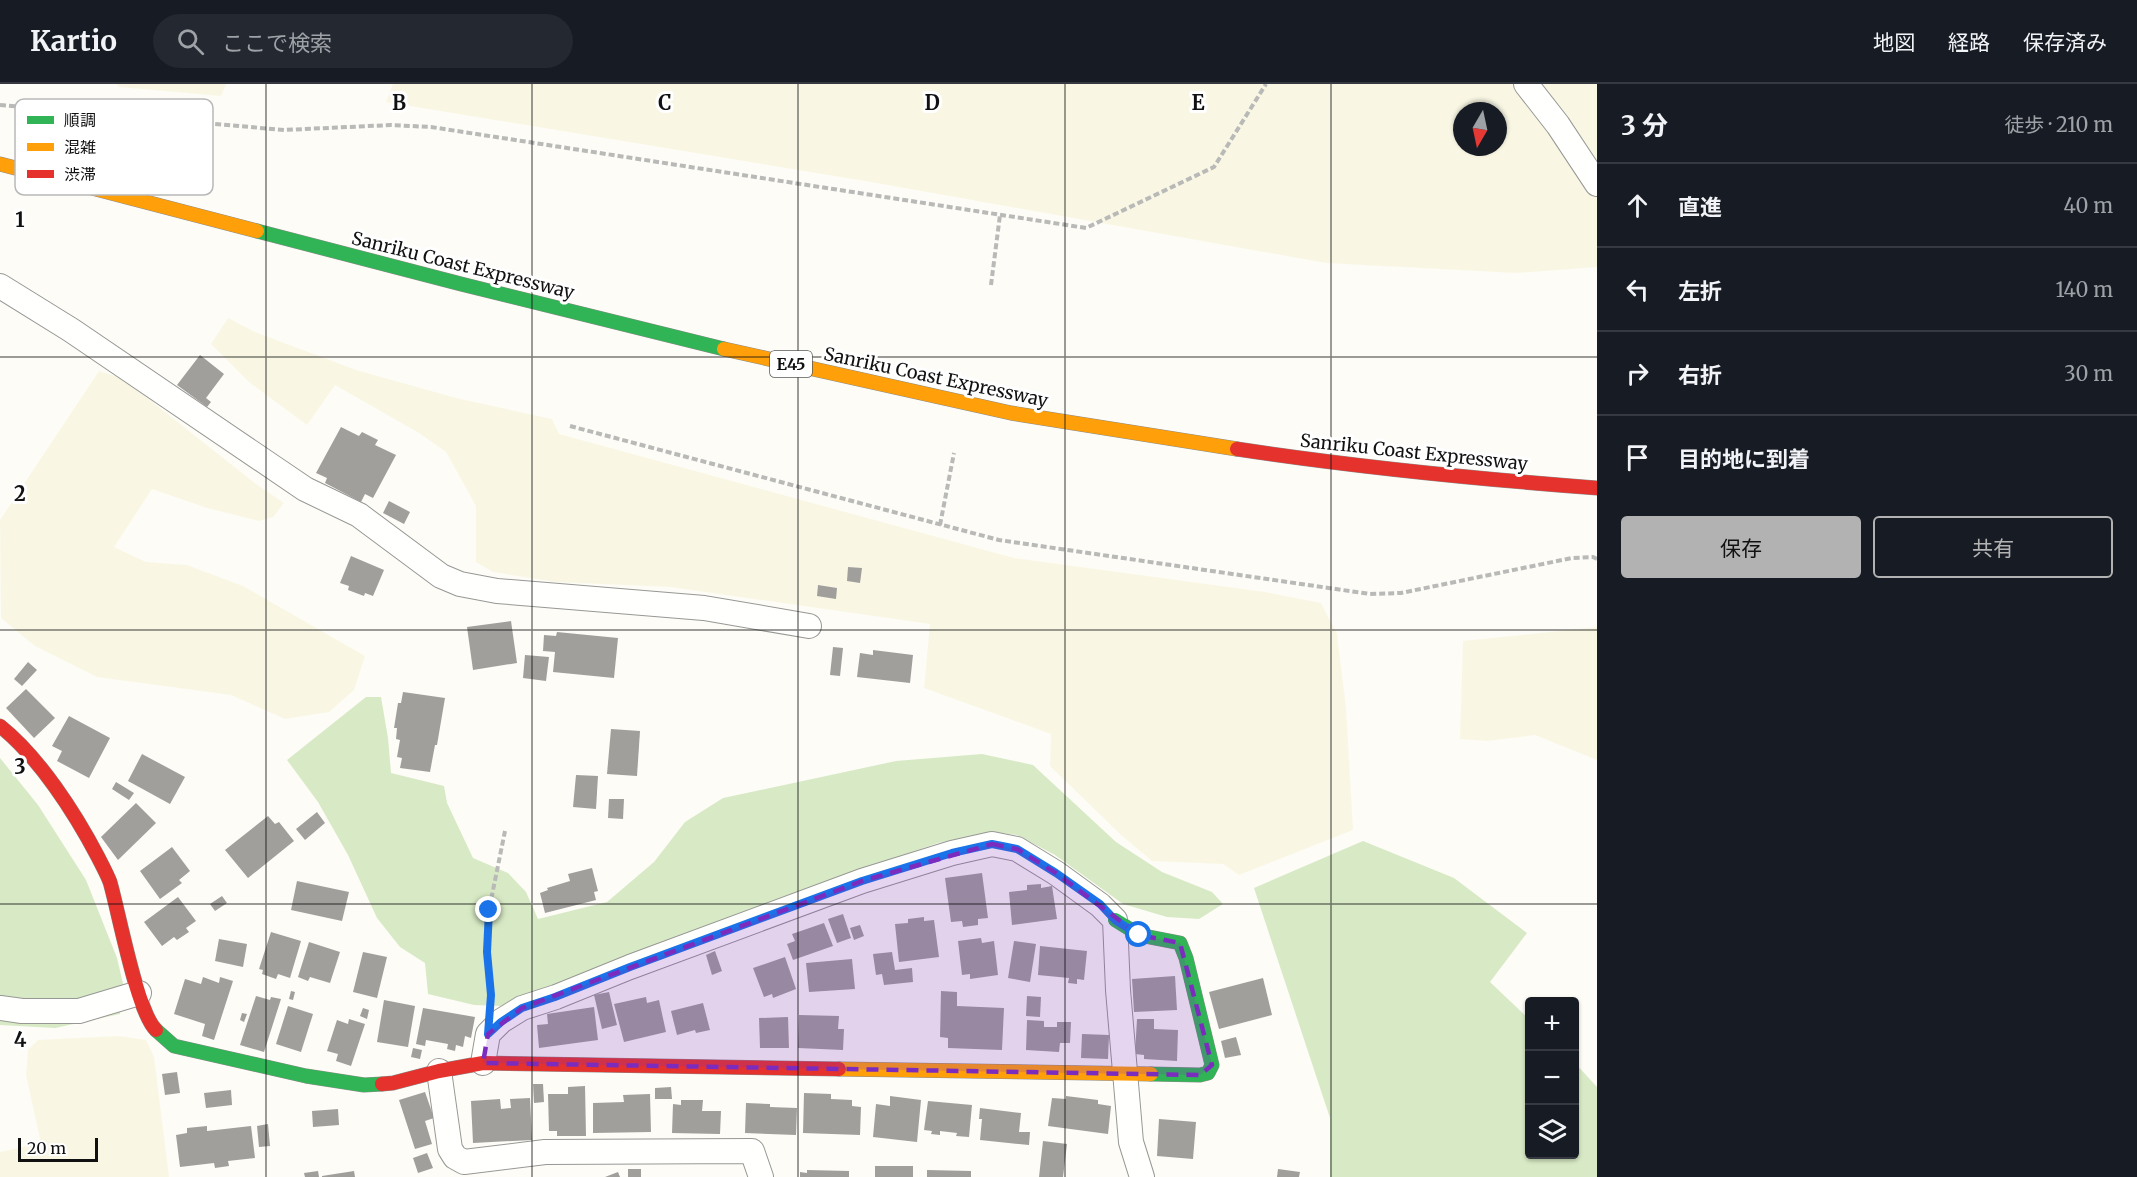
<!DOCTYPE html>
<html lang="ja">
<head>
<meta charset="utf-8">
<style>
  :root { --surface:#171b24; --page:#242831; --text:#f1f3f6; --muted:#9ea1a6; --line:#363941; --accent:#b2b2b3 }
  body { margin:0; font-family:Merriweather,"Noto Sans JP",serif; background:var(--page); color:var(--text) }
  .controls { position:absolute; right:18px; bottom:18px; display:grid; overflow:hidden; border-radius:6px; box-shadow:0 2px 4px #0004 }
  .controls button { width:54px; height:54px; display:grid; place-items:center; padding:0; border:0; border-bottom:2px solid var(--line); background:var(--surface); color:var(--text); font:30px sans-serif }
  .compass { position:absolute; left:1453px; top:18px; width:54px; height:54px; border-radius:50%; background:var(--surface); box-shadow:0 2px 4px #0004; rotate:189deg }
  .scale { position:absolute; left:18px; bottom:15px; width:80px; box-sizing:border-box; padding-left:6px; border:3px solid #111; border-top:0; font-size:16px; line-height:21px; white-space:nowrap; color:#111; -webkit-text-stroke:4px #fff; paint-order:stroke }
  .stop { position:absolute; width:18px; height:18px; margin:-14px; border:4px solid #1a73e8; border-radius:50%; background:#fff }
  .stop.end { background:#1a73e8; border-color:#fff; box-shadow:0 2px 6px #0008 }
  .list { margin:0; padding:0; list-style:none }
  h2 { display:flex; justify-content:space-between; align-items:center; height:78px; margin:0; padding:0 24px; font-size:26px }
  h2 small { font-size:20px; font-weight:400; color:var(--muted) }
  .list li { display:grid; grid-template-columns:39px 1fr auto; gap:18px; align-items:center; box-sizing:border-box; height:84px; padding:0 24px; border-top:2px solid var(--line) }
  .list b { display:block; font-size:22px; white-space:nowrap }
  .list em { font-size:20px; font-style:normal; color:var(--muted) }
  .actions { display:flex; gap:12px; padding:18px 24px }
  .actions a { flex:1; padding:14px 0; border:2px solid var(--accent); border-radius:6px; text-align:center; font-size:21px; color:var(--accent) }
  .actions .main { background:var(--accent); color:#111 }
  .icon { flex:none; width:33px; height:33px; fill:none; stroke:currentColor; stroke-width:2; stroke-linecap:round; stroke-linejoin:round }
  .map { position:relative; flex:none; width:1597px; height:1093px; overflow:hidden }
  header { display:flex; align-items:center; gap:36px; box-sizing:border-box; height:84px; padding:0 30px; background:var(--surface); border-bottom:2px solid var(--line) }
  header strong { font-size:28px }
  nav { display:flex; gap:33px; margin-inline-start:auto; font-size:21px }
  .search { width:420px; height:54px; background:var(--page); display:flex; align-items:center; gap:15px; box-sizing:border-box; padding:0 21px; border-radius:33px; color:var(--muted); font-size:22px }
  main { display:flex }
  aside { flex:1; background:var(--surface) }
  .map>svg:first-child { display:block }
</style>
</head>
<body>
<header>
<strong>Kartio</strong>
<div class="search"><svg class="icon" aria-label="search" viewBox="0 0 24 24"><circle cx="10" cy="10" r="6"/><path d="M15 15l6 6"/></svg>ここで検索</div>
<nav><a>地図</a><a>経路</a><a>保存済み</a></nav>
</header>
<main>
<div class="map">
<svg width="1597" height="1093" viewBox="0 0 1597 1093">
  <rect width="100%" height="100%" fill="#fdfcf7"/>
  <g fill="#f9f7e4" fill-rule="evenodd">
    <polygon points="116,0 226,0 221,12 119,3"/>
    <path d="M 393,0 L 1597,0 L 1597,183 L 1516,189 L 1326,179 L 871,98 L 386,18 ZM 1462,27 L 1498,27 L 1498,63 L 1462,63 Z"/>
    <polygon points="228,234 255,248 356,286 456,314 552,335 559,350 1014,474 1265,508 1321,519 1337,550 1346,624 1353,746 1239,791 1223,780 1152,777 1121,751 1050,682 1051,650 924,604 930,540 670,503 555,498 493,488 476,478 476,422 446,368 419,349 335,301 307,341 249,298 211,260"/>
    <polygon points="99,287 122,294 256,400 284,419 273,433 259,437 207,424 152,405 114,463 146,478 187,481 243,502 365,572 354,606 329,628 285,635 231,611 97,593 35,562 1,534 0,436"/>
    <polygon points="1597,543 1597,676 1535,651 1487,657 1460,655 1463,557"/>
    <polygon points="119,952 146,956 154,973 169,1093 0,1093 0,1068 41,1059 26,991 28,966 38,956"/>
  </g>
  <g fill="#d8eac5">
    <polygon points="366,613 381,613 388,654 391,689 444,702 447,719 473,774 508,789 526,808 538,835 607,818 654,778 685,738 723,714 896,677 982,670 1033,681 1116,758 1162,788 1212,808 1223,820 1199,835 1167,833 1123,820 1055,771 1017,751 993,748 938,759 846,791 501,922 474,921 428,910 425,879 400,863 377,834 348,771 318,718 287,676"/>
    <polygon points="0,674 38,721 86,796 117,874 124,904 120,930 55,944 0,941"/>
    <polygon points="1363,757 1454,794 1527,849 1490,898 1529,935 1530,1070 1574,1070 1575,979 1597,1003 1597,1093 1330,1093 1330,1034 1254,804"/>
  </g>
  <g fill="#a19f9c">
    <polygon points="200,271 224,290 206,314 211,318 207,323 177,301"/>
    <polygon points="341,343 359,352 362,348 378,356 375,361 396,371 373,414 365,410 361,418 325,399 327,394 316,389"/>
    <polygon points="389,417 410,428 404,440 383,429"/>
    <polygon points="351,472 384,486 373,512 365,509 364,512 348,506 349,502 340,499"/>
    <polygon points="848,483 862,484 860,499 847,497"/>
    <polygon points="818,501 837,504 836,515 817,512"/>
    <polygon points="511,537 517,579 473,586 467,543"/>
    <polygon points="557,548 618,554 614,594 553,588 555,568 543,567 544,551 556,552"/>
    <polygon points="833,563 843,564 840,592 830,591"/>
    <polygon points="873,566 913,571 910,599 857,593 860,569 873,571"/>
    <polygon points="525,571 549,573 546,597 523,594"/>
    <polygon points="28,578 37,586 22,602 14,595"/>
    <polygon points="26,605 55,634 34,654 6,624"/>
    <polygon points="403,608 445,614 437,661 435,661 430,688 400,684 402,674 397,673 400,656 396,655 397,644 394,644 398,619 401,619"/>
    <polygon points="69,632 110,654 89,694 57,677 62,667 52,662"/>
    <polygon points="611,645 640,647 637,692 607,690"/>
    <polygon points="142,670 185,693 170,720 128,697"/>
    <polygon points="576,691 598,692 596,725 573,723"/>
    <polygon points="116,698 134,709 129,716 112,705"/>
    <polygon points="609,715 624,715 623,735 608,734"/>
    <polygon points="136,719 156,739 118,776 101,753"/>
    <polygon points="317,728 325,739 305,756 296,745"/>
    <polygon points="268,732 275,740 279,738 294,757 248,794 225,766"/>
    <polygon points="172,763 190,787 179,796 182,799 160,815 140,787"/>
    <polygon points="592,784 598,807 594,808 596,816 545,829 540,809 548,806 547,804 570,797 568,790"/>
    <polygon points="982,789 988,834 978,835 978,841 963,843 962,837 951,838 945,794"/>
    <polygon points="297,797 349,808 342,837 291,826"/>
    <polygon points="1041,800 1041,804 1052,802 1057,835 1012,841 1009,808 1027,806 1027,801"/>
    <polygon points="222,812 227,819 215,827 210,820"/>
    <polygon points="178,813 196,837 186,844 189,848 177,856 174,853 162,862 144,838"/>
    <polygon points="843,830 851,854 837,859 828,835"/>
    <polygon points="924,833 924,837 934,836 939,873 899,878 895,840 908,839 908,835"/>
    <polygon points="824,839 833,862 793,876 787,860 795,857 792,850"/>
    <polygon points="860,841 864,852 854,856 850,844"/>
    <polygon points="271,848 301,857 290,894 278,890 276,895 262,890 263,886 259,885"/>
    <polygon points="981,854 982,859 994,857 998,891 970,895 970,890 962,891 958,857"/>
    <polygon points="219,855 247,860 243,883 215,877"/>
    <polygon points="1014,857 1036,860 1030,898 1008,894"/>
    <polygon points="309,858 340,868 330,899 310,893 308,897 298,893"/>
    <polygon points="1040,862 1087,867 1084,896 1077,895 1077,900 1068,899 1069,894 1038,891"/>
    <polygon points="715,867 722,887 712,891 706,871"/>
    <polygon points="363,868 387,873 377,914 353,908"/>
    <polygon points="892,868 895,886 912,884 913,898 884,901 882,890 876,891 873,870"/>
    <polygon points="785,873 796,905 773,914 772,910 764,913 753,884"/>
    <polygon points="852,875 855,905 809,908 806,879"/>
    <polygon points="1175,892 1177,926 1134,928 1132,895"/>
    <polygon points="203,893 219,899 220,893 233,897 214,956 202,952 205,940 174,930 185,895 201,900"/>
    <polygon points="1263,894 1272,931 1219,945 1209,908"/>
    <polygon points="291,907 295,908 293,916 289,915"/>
    <polygon points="941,907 957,908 957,922 1004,924 1002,966 948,964 948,954 940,953"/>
    <polygon points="609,908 617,941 602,945 594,911"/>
    <polygon points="256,912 270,916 271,913 281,915 264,968 240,961"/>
    <polygon points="1027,912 1041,913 1040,933 1026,932"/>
    <polygon points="646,913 647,919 659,916 666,948 624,958 614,920"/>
    <polygon points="384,916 415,922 408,963 377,958"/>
    <polygon points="703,919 710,946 696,949 695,946 677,951 671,927"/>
    <polygon points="288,922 313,930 301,968 276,960"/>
    <polygon points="594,923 598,956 539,964 537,941 548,940 547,930"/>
    <polygon points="363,924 369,926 367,935 360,932"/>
    <polygon points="423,924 475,933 471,954 465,952 463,963 456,961 455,967 447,965 448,960 426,956 425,962 416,960"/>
    <polygon points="242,929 247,930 244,938 240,936"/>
    <polygon points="799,931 839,932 838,945 844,945 843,966 798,964"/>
    <polygon points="788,933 789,964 760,964 759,934"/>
    <polygon points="349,935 365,940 351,982 336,977 338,970 327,967 337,936 348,940"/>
    <polygon points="1137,935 1154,935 1154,945 1178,946 1177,977 1144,975 1144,971 1135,970"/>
    <polygon points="1027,936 1044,937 1044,943 1057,943 1057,938 1071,938 1070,959 1060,959 1059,968 1026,966"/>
    <polygon points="1082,950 1109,951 1108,975 1081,974"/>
    <polygon points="1236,953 1241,971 1225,974 1221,957"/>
    <polygon points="413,964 422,966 420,975 411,973"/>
    <polygon points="177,988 180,1009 165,1011 162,990"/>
    <polygon points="533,1000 543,1000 544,1018 534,1019"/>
    <polygon points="585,1002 586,1052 557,1052 557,1047 549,1047 548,1010 568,1010 568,1003"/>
    <polygon points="671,1003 672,1015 655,1015 655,1004"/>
    <polygon points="231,1006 232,1021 206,1024 204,1009"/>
    <polygon points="425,1008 434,1034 425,1037 432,1060 415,1065 399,1016"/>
    <polygon points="804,1009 831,1010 831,1015 852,1016 852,1022 861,1023 860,1051 803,1049"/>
    <polygon points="650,1010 651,1048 593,1049 593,1019 624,1018 623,1011"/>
    <polygon points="890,1012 921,1016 917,1058 873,1053 876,1020 890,1022"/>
    <polygon points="1066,1012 1098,1016 1098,1020 1111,1022 1108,1050 1048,1042 1052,1014 1066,1015"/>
    <polygon points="530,1014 532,1056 473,1059 471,1017 500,1015 501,1025 511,1024 510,1015"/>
    <polygon points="681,1016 703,1016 702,1027 721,1027 720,1050 672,1049 673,1020 681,1021"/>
    <polygon points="928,1017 972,1021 969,1053 956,1052 957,1049 940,1047 940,1051 931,1050 932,1047 924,1046"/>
    <polygon points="746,1019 770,1020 770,1023 797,1024 796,1051 745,1049"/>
    <polygon points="980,1024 1021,1029 1019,1048 1030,1048 1029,1061 980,1056 982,1035 979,1035"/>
    <polygon points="338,1025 339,1041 313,1043 312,1027"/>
    <polygon points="1159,1035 1196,1038 1193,1075 1157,1072"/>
    <polygon points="268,1040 270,1062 259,1063 257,1042"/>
    <polygon points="207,1042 207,1047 251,1042 255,1074 228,1077 229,1082 215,1084 214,1079 180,1083 176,1051 187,1049 187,1044"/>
    <polygon points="1043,1057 1067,1060 1063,1093 1039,1093"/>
    <polygon points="427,1069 433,1084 418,1089 413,1074"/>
    <rect x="875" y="1082" width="38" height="11"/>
    <rect x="628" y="1085" width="13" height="8"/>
    <polygon points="1278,1085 1300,1088 1299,1093 1277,1093"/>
    <polygon points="807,1086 849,1087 849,1093 800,1093 800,1088 807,1089"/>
    <polygon points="927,1086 971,1087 971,1093 927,1093"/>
    <polygon points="318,1087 319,1093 305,1093 304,1089"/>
    <polygon points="354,1087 355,1093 322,1093 322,1092"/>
    <polygon points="618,1088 620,1093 605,1093"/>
  </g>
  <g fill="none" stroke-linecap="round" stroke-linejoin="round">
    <defs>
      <g id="street">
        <polyline points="1526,0 1558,41 1597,100"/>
        <polyline points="0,202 71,246 305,405 359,431 441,492 460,500 497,507 704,524 809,542"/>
        <polyline points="0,924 22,927 79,927 139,909"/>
        <polyline points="483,979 488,950 501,937 522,924 556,913 630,883 862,797 952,769 992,760 1017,765 1056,789 1100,821 1115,836 1118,906 1131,1058 1142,1093"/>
        <polyline points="439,987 450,1065 455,1073 464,1078 545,1068 752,1067 761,1093"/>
      </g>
      <g id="fast">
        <polyline points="257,147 461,200 724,265"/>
        <polyline points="1115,836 1139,851 1180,859 1186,874 1212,981 1208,989 1200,991 1151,990"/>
        <polyline points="156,946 174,962 306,992 364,1001 382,1000"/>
      </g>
      <g id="slow">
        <polyline points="0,80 257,147"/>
        <polyline points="724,265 1011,329 1237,365"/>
        <polyline points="839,985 1151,990"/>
      </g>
      <g id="jam">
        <path d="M 1237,365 C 1356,383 1477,395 1597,404"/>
        <path d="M 0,642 C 39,673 75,729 98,773 C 102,781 107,790 110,798 C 119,829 137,928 156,946"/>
        <polyline points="382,1000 393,999 439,987 483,979 839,985"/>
      </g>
    </defs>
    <use href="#street" stroke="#979795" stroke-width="26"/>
    <use href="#fast" stroke="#8e8d8b" stroke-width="15"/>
    <use href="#slow" stroke="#8e8d8b" stroke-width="15"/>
    <use href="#jam" stroke="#8e8d8b" stroke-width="15"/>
    <g stroke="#b9b9b8" stroke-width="4" stroke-dasharray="6 3" stroke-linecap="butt">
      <polyline points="0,21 284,46 391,41 431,43 1086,144 1214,83 1266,0"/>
      <polyline points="991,201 1000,131"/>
      <polyline points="570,342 999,456 1370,510 1401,509 1572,474 1593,473 1597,475"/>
      <polyline points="940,441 954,369"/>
      <polyline points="491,913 487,868 489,826 505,747"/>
    </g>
    <use href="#street" stroke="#fffffe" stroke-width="24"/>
    <use href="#fast" stroke="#30b455" stroke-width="14"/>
    <use href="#slow" stroke="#ff9f0a" stroke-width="14"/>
    <use href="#jam" stroke="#e5322d" stroke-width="14"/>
  </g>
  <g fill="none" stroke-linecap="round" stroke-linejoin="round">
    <polyline stroke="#1a73e8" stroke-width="8" points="489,826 487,868 491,911 488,950 501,938 522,924 555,913 630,883 862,797 952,769 992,760 1017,765 1056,789 1100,820 1115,836 1139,851"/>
  </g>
  <path fill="#7b2cbf" fill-opacity="0.2" stroke="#7b2cbf" stroke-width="4.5" stroke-dasharray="12 8" stroke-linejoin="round" d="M 992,760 L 1017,765 L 1056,789 L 1139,851 L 1180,859 L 1212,981 L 1200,991 L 483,979 L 488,950 L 522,924 L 862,797 Z"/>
  <path fill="none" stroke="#111" stroke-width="1.5" stroke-opacity="0.55" d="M 266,0 L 266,1093M 532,0 L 532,1093M 798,0 L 798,1093M 1065,0 L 1065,1093M 1331,0 L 1331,1093M 0,273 L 1597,273M 0,546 L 1597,546M 0,820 L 1597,820"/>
  <g text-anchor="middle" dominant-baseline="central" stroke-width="6" stroke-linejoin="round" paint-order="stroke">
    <rect fill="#fff" stroke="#585858" stroke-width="1.5" x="770" y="267" width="42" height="26" rx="4.5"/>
    <g font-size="16" font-weight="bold" fill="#111">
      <text x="791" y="280">E45</text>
    </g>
    <g font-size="18" fill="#111" stroke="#fff">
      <text transform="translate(463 181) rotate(14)">Sanriku Coast Expressway</text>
      <text transform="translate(936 293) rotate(12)">Sanriku Coast Expressway</text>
      <text transform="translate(1414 368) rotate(6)">Sanriku Coast Expressway</text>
    </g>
  </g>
  <rect x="15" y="15" width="198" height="96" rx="9" fill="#fff" stroke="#b8b8b8" stroke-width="1.5"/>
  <rect x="27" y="32" width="27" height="8" fill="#30b455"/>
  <rect x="27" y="59" width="27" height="8" fill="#ff9f0a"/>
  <rect x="27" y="86" width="27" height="8" fill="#e5322d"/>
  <g font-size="16" fill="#111">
    <text x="64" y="42">順調</text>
    <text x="64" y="69">混雑</text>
    <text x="64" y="96">渋滞</text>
  </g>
  <g font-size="20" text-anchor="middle" font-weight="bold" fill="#111" stroke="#fff" stroke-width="6" stroke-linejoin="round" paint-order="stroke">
    <text x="399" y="26">B</text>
    <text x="665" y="26">C</text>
    <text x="932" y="26">D</text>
    <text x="1198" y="26">E</text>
    <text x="20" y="143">1</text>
    <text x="20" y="417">2</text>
    <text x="20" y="690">3</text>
    <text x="20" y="963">4</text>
  </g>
</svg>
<div class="controls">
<button>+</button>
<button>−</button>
<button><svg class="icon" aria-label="layers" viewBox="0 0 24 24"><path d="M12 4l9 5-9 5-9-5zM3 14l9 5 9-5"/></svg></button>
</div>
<svg class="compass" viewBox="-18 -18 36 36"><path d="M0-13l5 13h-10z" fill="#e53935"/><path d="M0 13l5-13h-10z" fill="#9ea1a6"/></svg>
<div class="scale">20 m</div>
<div class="stop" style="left:1139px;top:851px"></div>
<div class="stop end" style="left:489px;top:826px"></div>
</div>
<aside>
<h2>3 分<small>徒歩 · 210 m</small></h2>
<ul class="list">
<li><svg class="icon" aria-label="ahead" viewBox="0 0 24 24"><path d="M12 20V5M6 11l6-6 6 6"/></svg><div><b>直進</b></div><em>40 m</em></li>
<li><svg class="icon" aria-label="left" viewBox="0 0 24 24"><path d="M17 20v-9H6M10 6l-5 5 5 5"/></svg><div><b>左折</b></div><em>140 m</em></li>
<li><svg class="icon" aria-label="right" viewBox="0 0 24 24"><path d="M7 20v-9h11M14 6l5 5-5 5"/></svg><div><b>右折</b></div><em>30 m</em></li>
<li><svg class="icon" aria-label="arrive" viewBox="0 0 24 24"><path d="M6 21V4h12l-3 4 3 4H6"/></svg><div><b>目的地に到着</b></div></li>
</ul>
<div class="actions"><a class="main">保存</a><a>共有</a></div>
</aside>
</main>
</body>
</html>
